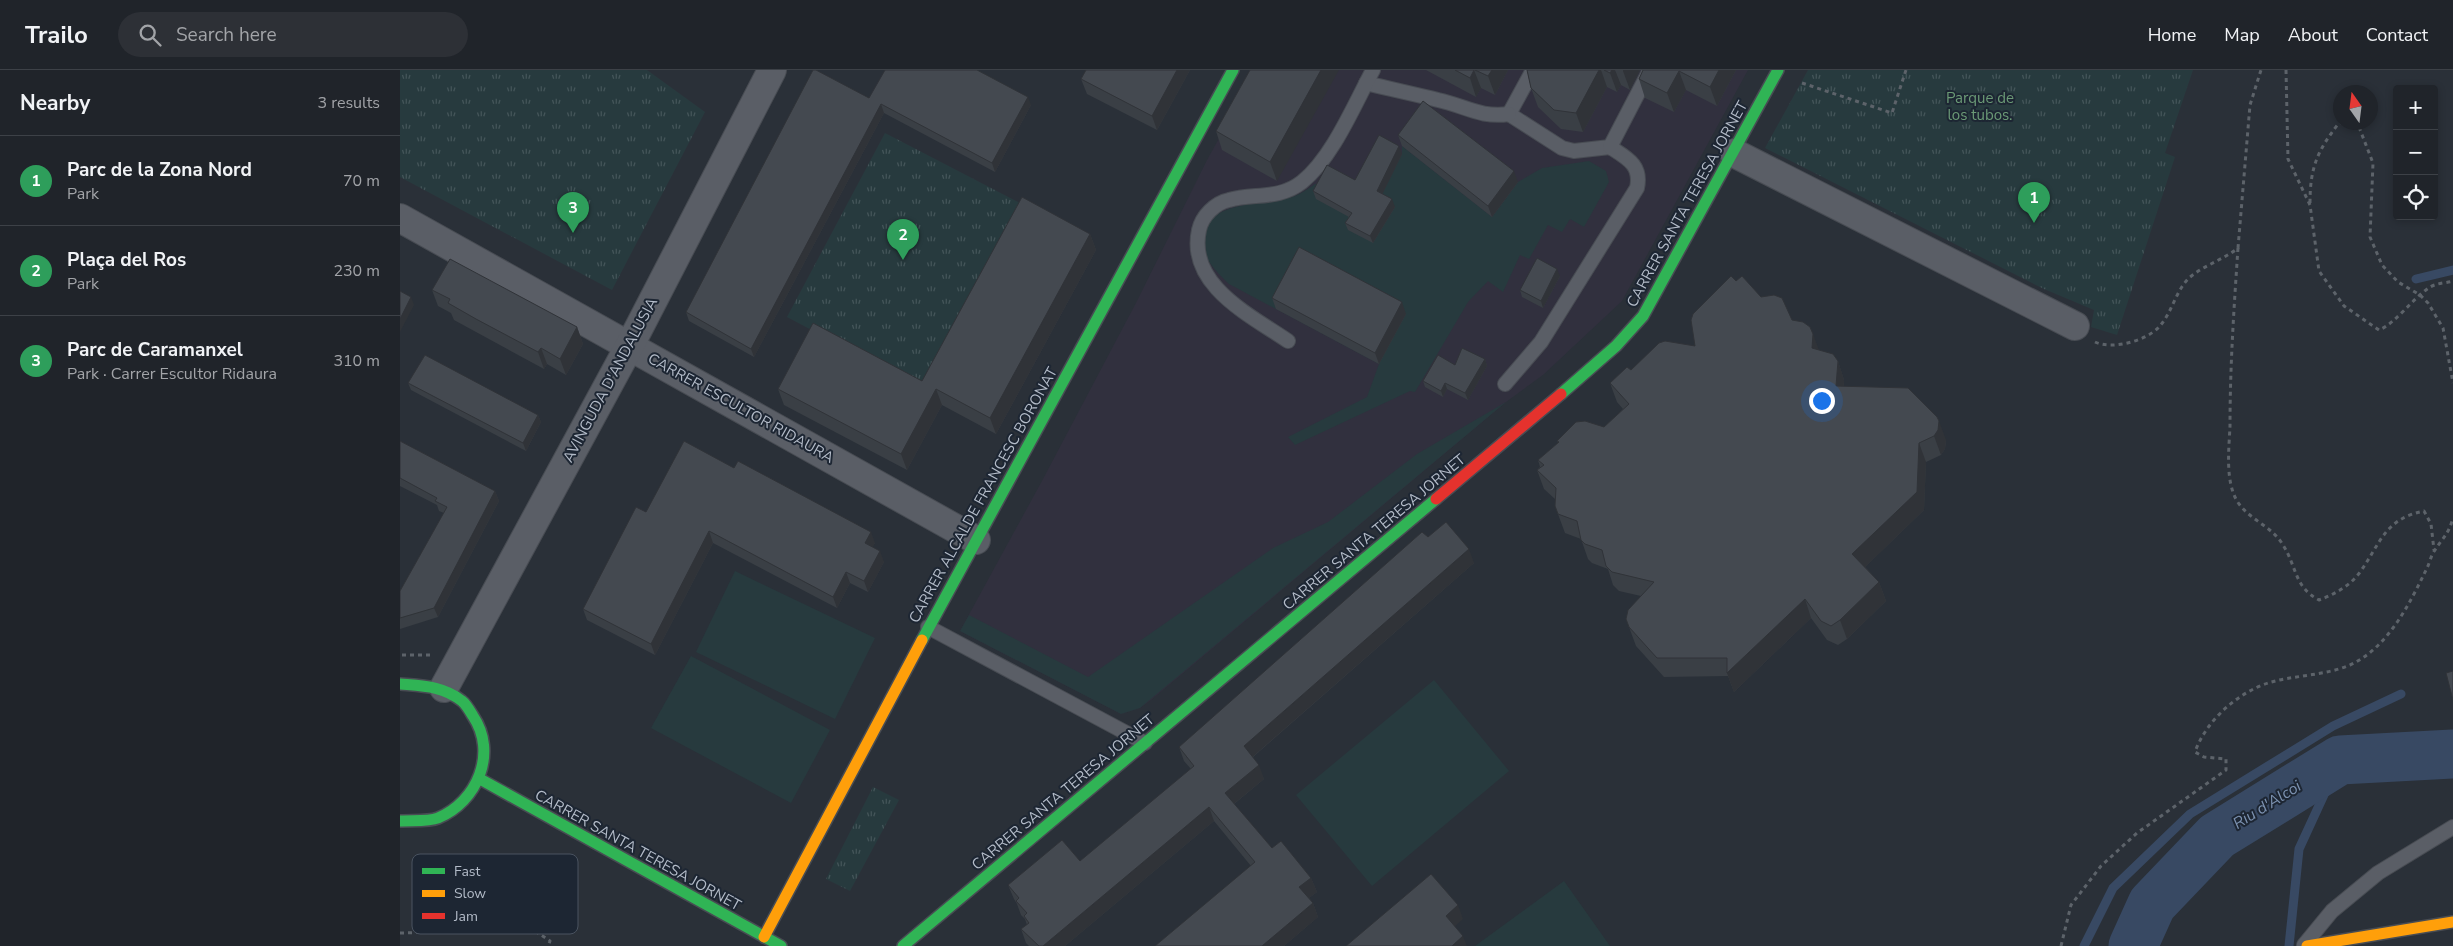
<!DOCTYPE html>
<html lang="en">
<head>
<meta charset="utf-8">
<style>
  :root { --surface:#20242a; --page:#2d3036; --text:#f1f3f6; --muted:#a2a4a8; --line:#3d4147; --accent:#8bbbb9 }
  body { margin:0; font-family:"Nunito Sans",sans-serif; background:var(--page); color:var(--text) }
  .controls { position:absolute; right:15px; top:15px; display:grid; overflow:hidden; border-radius:5px; box-shadow:0 2px 8px #0003 }
  .controls button { width:45px; height:45px; display:grid; place-items:center; padding:0; border:0; border-bottom:1px solid var(--line); background:var(--surface); color:var(--text); font:25px sans-serif }
  .compass { position:absolute; left:1933px; top:15px; width:45px; height:45px; border-radius:50%; background:var(--surface); box-shadow:0 2px 8px #0003; rotate:346deg }
  .you { position:absolute; left:1421px; top:330px; width:18px; height:18px; margin:-12px; border:4px solid #fff; border-radius:50%; background:#1a73e8; box-shadow:0 0 0 8px #1a73e833 }
  .badge { display:grid; place-items:center; width:32px; height:32px; border-radius:50%; background:var(--accent); color:#fff; font-size:16px; font-weight:700 }
  .pin { position:absolute; translate:-50% -41px; filter:drop-shadow(0 1px 2px #0008) }
  .pin::after { content:''; position:absolute; top:26px; width:18px; height:15px; background:inherit; clip-path:polygon(0 0,100% 0,50% 100%) }
  .list { margin:0; padding:0; list-style:none }
  h2 { display:flex; justify-content:space-between; align-items:center; height:65px; margin:0; padding:0 20px; font-size:21px }
  h2 small { font-size:16px; font-weight:400; color:var(--muted) }
  .list li { display:grid; grid-template-columns:32px 1fr auto; gap:15px; align-items:center; box-sizing:border-box; height:90px; padding:0 20px; border-top:1px solid var(--line) }
  .list b { display:block; font-size:19px; white-space:nowrap }
  .list p { margin:0; font-size:16px; white-space:nowrap; color:var(--muted) }
  .list em { font-size:16px; font-style:normal; color:var(--muted) }
  .icon { flex:none; width:28px; height:28px; fill:none; stroke:currentColor; stroke-width:2; stroke-linecap:round; stroke-linejoin:round }
  .map { position:relative; flex:none; width:2053px; height:876px; overflow:hidden }
  header { display:flex; align-items:center; gap:30px; box-sizing:border-box; height:70px; padding:0 25px; background:var(--surface); border-bottom:1px solid var(--line) }
  header strong { font-size:24px }
  nav { display:flex; gap:28px; margin-inline-start:auto; font-size:18px }
  .search { width:350px; height:45px; background:var(--page); display:flex; align-items:center; gap:12px; box-sizing:border-box; padding:0 18px; border-radius:28px; color:var(--muted); font-size:19px }
  main { display:flex }
  aside { flex:1; background:var(--surface) }
  .map>svg:first-child { display:block }
</style>
</head>
<body>
<header>
<strong>Trailo</strong>
<div class="search"><svg class="icon" aria-label="search" viewBox="0 0 24 24"><circle cx="10" cy="10" r="6"/><path d="M15 15l6 6"/></svg>Search here</div>
<nav><a>Home</a><a>Map</a><a>About</a><a>Contact</a></nav>
</header>
<main>
<aside>
<h2>Nearby<small>3 results</small></h2>
<ul class="list">
<li><span class="badge" style="background:#2e9e5b">1</span><div><b>Parc de la Zona Nord</b><p>Park</p></div><em>70 m</em></li>
<li><span class="badge" style="background:#2e9e5b">2</span><div><b>Plaça del Ros</b><p>Park</p></div><em>230 m</em></li>
<li><span class="badge" style="background:#2e9e5b">3</span><div><b>Parc de Caramanxel</b><p>Park · Carrer Escultor Ridaura</p></div><em>310 m</em></li>
</ul>
</aside>
<div class="map">
<svg width="2053" height="876" viewBox="0 0 2053 876">
  <defs>
    <pattern id="park-tufts" width="24" height="20" patternUnits="userSpaceOnUse" patternTransform="scale(1.25)"><rect width="24" height="20" fill="#273a3e"/><path d="M3 7l-1-3M5 7V3M7 7l1-3M15 17l-1-3M17 17v-4M19 17l1-3" fill="none" stroke="#445559"/></pattern>
  </defs>
  <rect width="100%" height="100%" fill="#2a3038"/>
  <polygon fill="#31303e" points="857,0 1348,0 1222,231 1143,305 1106,332 751,630 740,638 721,644 560,561 643,409 737,231 807,90"/>
  <g fill="#273a3e">
    <path d="M 1002,76 L 1092,147 L 1118,112 L 1142,98 L 1189,91 L 1206,101 L 1209,112 L 1184,157 L 1170,149 L 1162,162 L 1148,155 L 1129,189 L 1120,185 L 1103,222 L 1088,211 L 1068,232 L 1015,322 L 1010,321 L 895,375 L 888,367 L 967,327 L 979,294 L 829,214 C 815,200 797,184 804,162 C 815,128 867,137 895,126 C 902,123 909,118 915,114 L 981,126 L 1002,84 Z"/>
    <polygon points="1106,332 740,638 721,644 560,561 569,545 688,607 873,478 928,452 1017,384"/>
    <polygon points="335,501 475,568 435,649 296,582"/>
    <polygon points="291,586 430,660 391,733 251,658"/>
    <polygon points="1034,610 1109,701 972,816 896,725"/>
    <polygon points="1164,811 1210,876 1075,876"/>
  </g>
  <g fill="url(#park-tufts)">
    <polygon points="0,0 247,0 305,42 212,220 0,107"/>
    <polygon points="1408,0 1793,0 1765,83 1775,87 1717,265 1691,257 1694,240 1644,219 1365,78"/>
    <polygon points="485,63 620,133 521,318 387,247"/>
    <polygon points="473,717 499,730 450,821 426,809"/>
  </g>
  <g fill="none" stroke-linecap="round" stroke-linejoin="round">
    <g stroke="#384963" stroke-width="9">
      <polyline points="2016,209 2053,200"/>
      <polyline points="1684,876 1713,818 1790,744 1933,656 2001,624"/>
      <polyline points="1889,876 1899,779 1940,690"/>
    </g>
    <polyline stroke="#384963" stroke-width="49" points="1733,876 1752,834 1817,766 1940,690 2053,684"/>
    <defs>
      <g id="lane">
        <polyline points="1133,0 1109,44 1162,78 1174,81 1210,77"/>
        <path d="M 966,13 C 990,19 1014,24 1038,30 C 1066,36 1080,48 1109,44"/>
        <path d="M 888,271 C 850,245 787,215 799,160 C 802,146 815,133 829,130 C 854,123 879,130 902,112 C 933,87 954,35 973,0"/>
        <path d="M 1105,314 L 1141,272 L 1237,118 C 1242,95 1227,88 1210,77 L 1250,0"/>
        <polyline points="528,557 745,673"/>
        <polyline points="1904,875 1932,841 1978,803 2053,757"/>
      </g>
      <g id="street">
        <polyline points="1334,83 1675,256"/>
        <polyline points="0,148 576,470"/>
        <polyline points="44,618 230,275 372,0"/>
      </g>
      <g id="fast">
        <polyline points="1161,324 1216,276 1243,246 1378,0"/>
        <polyline points="522,570 833,0"/>
        <path d="M 0,614 C 23,616 43,616 62,631 C 66,634 70,641 73,646 C 98,683 77,732 38,748 C 28,752 11,750 0,751"/>
        <polyline points="80,709 381,876"/>
        <polyline points="503,876 1036,429"/>
      </g>
      <g id="slow">
        <polyline points="364,867 522,570"/>
        <polyline points="1907,876 2053,852"/>
      </g>
      <polyline id="jam" points="1036,429 1161,324"/>
    </defs>
    <use href="#lane" stroke="#484c53" stroke-width="16"/>
    <use href="#street" stroke="#484c53" stroke-width="30"/>
    <use href="#fast" stroke="#484c53" stroke-width="14"/>
    <use href="#slow" stroke="#484c53" stroke-width="14"/>
    <use href="#jam" stroke="#484c53" stroke-width="14"/>
    <g stroke="#5d636a" stroke-width="3" stroke-dasharray="4 4" stroke-linecap="butt">
      <path d="M 1886,0 L 1888,89 L 1910,135 L 1919,201 L 1944,236 L 1979,260 C 1996,253 2012,229 2030,217 C 2037,213 2046,213 2053,211"/>
      <polyline points="1402,13 1492,43 1506,0"/>
      <polyline points="1953,52 1959,57 1973,93 1970,167 1982,195 1998,212 2020,225 2028,233 2043,258 2053,313"/>
      <path d="M 1910,133 C 1910,98 1917,81 1939,53 L 1945,52"/>
      <path d="M 1838,178 C 1834,237 1830,296 1830,356 C 1829,379 1825,410 1837,431 C 1849,450 1872,456 1883,475 C 1897,497 1894,517 1919,530 C 1935,524 1950,516 1960,502 C 1981,473 1984,449 2024,441 L 2031,454 L 2034,480"/>
      <path d="M 1695,272 C 1712,280 1746,271 1759,257 C 1772,243 1775,222 1789,208 C 1804,195 1823,190 1838,178 L 1850,35 L 1861,0"/>
      <polyline points="2,585 31,585"/>
      <polyline points="0,863 132,859 150,871 148,876"/>
      <path d="M 1661,876 L 1671,835 L 1701,796 L 1737,763 L 1826,700 L 1826,689 L 1804,687 L 1795,682 C 1806,651 1837,623 1868,613 C 1894,605 1924,606 1950,595 C 1988,578 2010,533 2027,498 C 2030,492 2031,485 2035,480 C 2044,466 2048,465 2053,448"/>
    </g>
    <use href="#lane" stroke="#5a5e66" stroke-width="14"/>
    <use href="#street" stroke="#5a5e66" stroke-width="28"/>
    <use href="#fast" stroke="#30b455" stroke-width="11"/>
    <use href="#slow" stroke="#ff9f0a" stroke-width="11"/>
    <use href="#jam" stroke="#e5322d" stroke-width="11"/>
  </g>
  <g fill="#3a3f45">
    <polygon points="686,0 790,0 757,60 687,24 681,9"/>
    <polygon points="850,0 877,111 822,80 816,61"/>
    <polygon points="1026,0 1108,0 1095,25 1081,18 1076,27"/>
    <polygon points="1127,0 1240,0 1230,20 1221,15 1217,22 1207,17 1183,62 1161,59 1138,37 1131,18"/>
    <polygon points="1243,0 1336,0 1317,36 1286,20 1274,42 1245,28 1239,9"/>
    <polygon points="469,28 631,35 595,102 484,43 354,287 289,251 286,242"/>
    <polygon points="998,65 1118,112 1092,147 1002,76"/>
    <polygon points="1002,84 982,124 995,137 973,173 948,160 945,153 949,147 916,129 913,121 955,110"/>
    <polygon points="690,164 696,180 596,364 542,335 507,400 384,335 378,319 522,311"/>
    <polygon points="1160,206 1143,238 1122,227 1120,220"/>
    <polygon points="1336,211 1361,227 1392,250 1418,280 1438,291 1444,310 1444,317 1546,370 1545,379 1541,385 1526,392 1524,440 1465,497 1479,512 1486,531 1447,569 1438,575 1427,570 1411,548 1334,622 1328,606 1264,607 1236,576 1226,549 1241,526 1219,521 1213,515 1208,499 1192,493 1188,489 1181,469 1165,463 1155,436 1155,429 1144,419 1137,400 1140,397 1138,390 1158,373 1157,371 1204,357 1223,339 1217,332 1210,313 1231,300 1295,276"/>
    <polygon points="32,220 177,257 183,274 166,305 147,294 144,299 54,250 51,243 38,236"/>
    <polygon points="872,228 1006,244 979,294 876,239"/>
    <polygon points="1085,289 1087,296 1068,330 1047,319 1043,327 1025,317 1023,311 1055,295"/>
    <polygon points="8,313 138,345 141,352 126,381 11,320"/>
    <polygon points="0,371 95,421 99,431 38,547 0,559 0,521 44,443 39,441 37,435 0,416"/>
    <polygon points="246,442 475,473 472,477 484,492 468,522 450,513 437,538 313,473 255,585 187,550 183,539"/>
    <polygon points="1028,467 1074,493 853,687 864,709 834,734 872,778 911,808 917,822 909,828 913,833 918,847 884,876 755,876 851,796 814,751 665,876 629,876 626,873 621,859 627,855 625,849 621,845 617,834 614,829 608,815 680,791 791,699 784,691 779,677"/>
  </g>
  <g fill="#303338">
    <polygon points="777,0 790,0 757,60 752,46"/>
    <polygon points="921,0 939,0 877,111 870,92"/>
    <polygon points="1074,0 1081,18 1076,27 1070,8"/>
    <polygon points="1092,0 1108,0 1095,25 1088,6"/>
    <polygon points="1199,0 1201,0 1207,17 1183,62 1176,43"/>
    <polygon points="1212,0 1215,0 1221,15 1217,22 1210,3"/>
    <polygon points="1223,0 1240,0 1230,20 1223,1"/>
    <polygon points="1319,0 1336,0 1317,36 1310,17"/>
    <polygon points="1279,1 1286,20 1274,42 1267,23"/>
    <polygon points="628,27 631,35 595,102 592,93"/>
    <polygon points="481,34 484,43 354,287 351,279"/>
    <polygon points="999,76 1002,84 980,129 977,121"/>
    <polygon points="1114,101 1118,112 1092,147 1088,136"/>
    <polygon points="992,129 995,137 973,173 970,166"/>
    <polygon points="690,164 696,180 596,364 590,348"/>
    <polygon points="1157,199 1160,206 1143,238 1141,231"/>
    <polygon points="11,227 14,235 0,262 0,249"/>
    <polygon points="1002,232 1006,244 979,294 975,283"/>
    <polygon points="177,257 183,274 166,305 160,289"/>
    <polygon points="1413,264 1420,283 1412,278"/>
    <polygon points="141,278 147,294 144,299 138,282"/>
    <polygon points="1085,289 1087,296 1068,330 1065,323"/>
    <polygon points="1438,291 1444,310 1443,335 1436,316"/>
    <polygon points="1045,313 1047,319 1043,327 1041,321"/>
    <polygon points="536,319 542,335 507,400 501,384"/>
    <polygon points="138,345 141,352 126,381 123,373"/>
    <polygon points="1539,351 1546,370 1545,379 1541,385 1534,366"/>
    <polygon points="1519,373 1526,392 1524,440 1459,503 1452,484"/>
    <polygon points="95,421 99,431 38,547 34,538"/>
    <polygon points="309,461 313,473 255,585 251,574"/>
    <polygon points="471,462 475,473 469,484 465,473"/>
    <polygon points="1069,479 1074,493 849,690 844,676"/>
    <polygon points="480,481 484,492 468,522 464,511"/>
    <polygon points="446,502 450,513 437,538 433,527"/>
    <polygon points="1479,512 1486,531 1447,569 1440,550"/>
    <polygon points="1405,529 1411,548 1334,622 1327,603"/>
    <polygon points="859,695 864,709 830,737 825,723"/>
    <polygon points="809,737 814,751 665,876 643,876"/>
    <polygon points="911,808 917,822 905,831 899,817"/>
    <polygon points="913,833 918,847 884,876 862,876"/>
    <polygon points="1058,835 1063,849 1051,860 1046,846"/>
    <polygon points="1063,866 1067,876 1052,876"/>
  </g>
  <g fill="#444950" stroke="#303338">
    <polygon points="413,0 416,0 469,28 485,0 577,0 628,27 592,93 481,34 351,279 286,242"/>
    <polygon points="686,0 777,0 752,46 681,9"/>
    <polygon points="850,0 921,0 870,92 816,61"/>
    <polygon points="1055,0 1074,0 1070,8"/>
    <polygon points="1075,0 1092,0 1088,6"/>
    <polygon points="1127,0 1199,0 1176,43 1154,40 1131,18"/>
    <polygon points="1204,0 1212,0 1210,3"/>
    <polygon points="1243,0 1319,0 1310,17 1279,1 1267,23 1239,9"/>
    <polygon points="1023,31 1114,101 1088,136 998,65"/>
    <polygon points="979,65 999,76 977,121 992,129 970,166 945,153 952,143 913,121 927,95 955,110"/>
    <polygon points="622,127 690,164 590,348 536,319 501,384 378,319 413,253 522,311"/>
    <polygon points="899,177 1002,232 975,283 872,228"/>
    <polygon points="1137,188 1157,199 1141,231 1120,220"/>
    <polygon points="50,189 177,257 160,289 141,278 138,282 76,249 48,233 50,229 32,220"/>
    <polygon points="1331,206 1336,211 1342,206 1361,227 1374,225 1382,228 1392,250 1403,252 1410,257 1413,264 1412,278 1433,284 1438,291 1436,316 1508,318 1537,347 1539,351 1538,360 1534,366 1519,373 1517,422 1452,484 1479,512 1440,550 1431,556 1421,551 1405,529 1327,603 1327,588 1257,588 1229,557 1226,549 1228,540 1254,512 1212,502 1206,496 1202,480 1185,474 1181,470 1177,451 1158,444 1155,436 1156,418 1137,400 1144,395 1138,390 1159,372 1157,371 1176,352 1185,351 1204,357 1229,334 1210,313 1227,297 1231,300 1259,273 1265,271 1295,276 1291,250 1293,244"/>
    <polygon points="0,221 11,227 0,249"/>
    <polygon points="1062,278 1085,289 1065,323 1045,313 1041,321 1023,311 1038,285 1055,295"/>
    <polygon points="25,285 138,345 123,373 8,313"/>
    <polygon points="0,371 95,421 34,538 0,548 0,521 47,437 35,431 37,428 0,408"/>
    <polygon points="284,371 334,398 338,391 471,462 465,473 480,481 464,511 446,502 433,527 309,461 251,574 183,539 236,437 246,442"/>
    <polygon points="1046,452 1069,479 844,676 859,695 825,723 872,778 881,771 911,808 899,817 913,833 862,876 755,876 855,792 809,737 643,876 639,876 621,859 629,853 624,846 627,843 616,831 619,828 608,815 662,770 680,791 794,696 779,677 1022,462 1028,467"/>
    <polygon points="2053,601 2053,630 2046,603"/>
    <polygon points="1031,804 1058,835 1046,846 1063,866 1052,876 946,876"/>
  </g>
  <g text-anchor="middle" dominant-baseline="central" stroke-width="4" stroke-linejoin="round" paint-order="stroke">
    <g font-size="15" fill="#6b9a76" stroke="#1d2633">
      <text x="1580" y="28">Parque de<tspan x="1580" dy="17">los tubos.</tspan></text>
    </g>
    <g font-size="15" fill="#b4bcc9" stroke="#1d2633">
      <text transform="translate(1287 134) rotate(-61)">CARRER SANTA TERESA JORNET</text>
      <text transform="translate(210 310) rotate(-62)">AVINGUDA D'ANDALUSIA</text>
      <text transform="translate(341 338) rotate(29)">CARRER ESCULTOR RIDAURA</text>
      <text transform="translate(583 425) rotate(-61)">CARRER ALCALDE FRANCESC BORONAT</text>
      <text transform="translate(974 462) rotate(-40)">CARRER SANTA TERESA JORNET</text>
      <text transform="translate(663 722) rotate(-40)">CARRER SANTA TERESA JORNET</text>
      <text transform="translate(238 780) rotate(29)">CARRER SANTA TERESA JORNET</text>
    </g>
    <g font-size="16" font-style="italic" fill="#7c92b1" stroke="#1d2633">
      <text transform="translate(1867 735) rotate(-32)">Riu d'Alcoi</text>
    </g>
  </g>
  <rect x="12" y="784" width="166" height="80" rx="8" fill="#1d2633" stroke="#4a5360" stroke-width="1"/>
  <rect x="22" y="798" width="23" height="6" fill="#30b455"/>
  <rect x="22" y="820" width="23" height="7" fill="#ff9f0a"/>
  <rect x="22" y="843" width="23" height="6" fill="#e5322d"/>
  <g font-size="14" fill="#b4bcc9">
    <text x="54" y="806">Fast</text>
    <text x="54" y="828">Slow</text>
    <text x="54" y="851">Jam</text>
  </g>
</svg>
<div class="controls">
<button>+</button>
<button>−</button>
<button><svg class="icon" aria-label="locate" viewBox="0 0 24 24"><circle cx="12" cy="12" r="6"/><path d="M12 2v4M12 18v4M2 12h4M18 12h4"/></svg></button>
</div>
<svg class="compass" viewBox="-18 -18 36 36"><path d="M0-13l5 13h-10z" fill="#e53935"/><path d="M0 13l5-13h-10z" fill="#a2a4a8"/></svg>
<div class="you"></div>
<div class="pin badge" style="left:1634px;top:153px;background:#2e9e5b">1</div>
<div class="pin badge" style="left:503px;top:190px;background:#2e9e5b">2</div>
<div class="pin badge" style="left:173px;top:163px;background:#2e9e5b">3</div>
</div>
</main>
</body>
</html>
